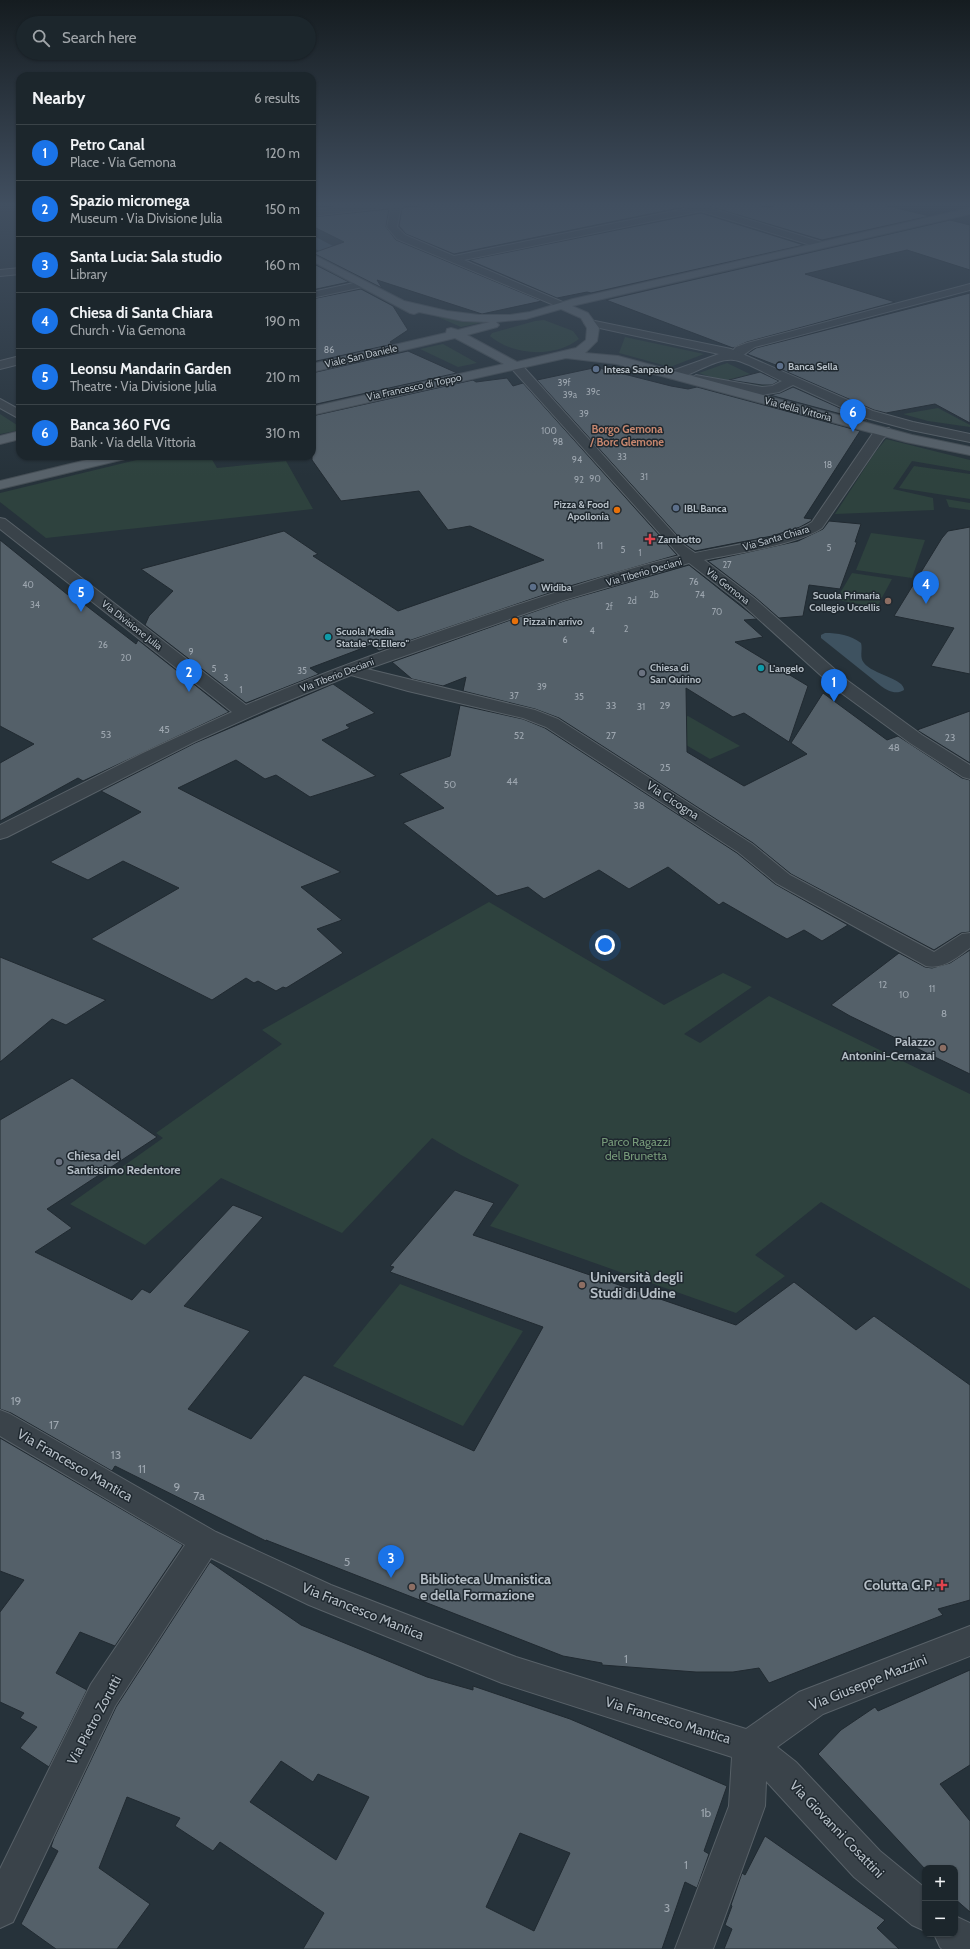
<!DOCTYPE html>
<html lang="en">
<head>
<meta charset="utf-8">
<style>
  :root { --surface:#1c262c; --page:#252e34; --text:#f1f3f6; --muted:#a0a5a9; --line:#3a4348; --accent:#1a73e8 }
  body { margin:0; font-family:Cabin,sans-serif; background:var(--page); color:var(--text) }
  .controls { position:absolute; right:12px; bottom:12px; display:grid; overflow:hidden; border-radius:8px; box-shadow:0 1px 3px #0004 }
  .controls button { width:36px; height:36px; display:grid; place-items:center; padding:0; border:0; border-bottom:1px solid var(--line); background:var(--surface); color:var(--text); font:20px sans-serif }
  .you { position:absolute; left:605px; top:945px; width:14px; height:14px; margin:-10px; border:3px solid #fff; border-radius:50%; background:#1a73e8; box-shadow:0 0 0 6px #1a73e833 }
  .badge { display:grid; place-items:center; width:26px; height:26px; border-radius:50%; background:var(--accent); color:#fff; font-size:13px; font-weight:700 }
  .pin { position:absolute; translate:-50% -33px; filter:drop-shadow(0 1px 2px #0008) }
  .pin::after { content:''; position:absolute; top:21px; width:14px; height:12px; background:inherit; clip-path:polygon(0 0,100% 0,50% 100%) }
  .list { margin:0; padding:0; list-style:none }
  h2 { display:flex; justify-content:space-between; align-items:center; height:52px; margin:0; padding:0 16px; font-size:17px }
  h2 small { font-size:13px; font-weight:400; color:var(--muted) }
  .list li { display:grid; grid-template-columns:26px 1fr auto; gap:12px; align-items:center; box-sizing:border-box; height:56px; padding:0 16px; border-top:1px solid var(--line) }
  .list b { display:block; font-size:15px; white-space:nowrap }
  .list p { margin:0; font-size:13px; white-space:nowrap; color:var(--muted) }
  .list em { font-size:13px; font-style:normal; color:var(--muted) }
  .icon { flex:none; width:22px; height:22px; fill:none; stroke:currentColor; stroke-width:2; stroke-linecap:round; stroke-linejoin:round }
  .map { position:relative; flex:none; width:970px; height:1949px; overflow:hidden }
  .search { position:absolute; background:var(--surface); box-shadow:0 1px 3px #0004; left:16px; top:16px; width:300px; height:44px; display:flex; align-items:center; gap:10px; box-sizing:border-box; padding:0 14px; border-radius:22px; color:var(--muted); font-size:15px }
  .panel { position:absolute; background:var(--surface); box-shadow:0 1px 3px #0004; left:16px; top:72px; width:300px; height:388px; border-radius:12px }
  .map>svg:first-child { display:block }
</style>
</head>
<body>
<div class="map">
<svg width="970" height="1949" viewBox="0 0 970 1949">
  <rect width="100%" height="100%" fill="#26323a"/>
  <g fill="#2e423e">
    <polygon points="431,314 465,321 485,322 461,327"/>
    <path d="M 544,320 L 573,331 L 579,339 C 555,358 513,356 490,336 L 492,333 L 535,321 Z"/>
    <polygon points="625,337 704,354 670,367 619,353"/>
    <polygon points="443,344 477,363 458,367 420,349"/>
    <path d="M 727,363 L 771,384 C 757,394 715,378 699,373 Z"/>
    <polygon points="938,408 970,425 970,427 928,421 903,414"/>
    <polygon points="0,414 20,427 20,430 0,434"/>
    <polygon points="886,439 970,460 970,471 912,461 893,489 933,498 934,510 835,514 874,454"/>
    <polygon points="153,456 210,456 217,468 286,461 313,509 46,538 0,502 0,493"/>
    <polygon points="914,466 970,474 970,499 899,488"/>
    <polygon points="946,499 970,503 970,510 949,507"/>
    <polygon points="871,533 925,540 912,578 856,570"/>
    <polygon points="852,573 892,579 877,607 836,600"/>
    <polygon points="688,716 740,746 710,759 657,728"/>
    <polygon points="489,902 664,1005 723,973 752,987 684,1034 700,1043 769,996 970,1094 970,1289 821,1202 755,1255 785,1276 736,1313 490,1226 519,1185 461,1155 432,1138 342,1233 221,1178 145,1245 70,1204 163,1138 156,1133 282,1044 262,1030"/>
    <polygon points="400,1284 523,1331 463,1426 333,1366"/>
  </g>
  <path fill="#3e5260" d="M 825,633 C 838,633 850,635 861,643 C 863,650 859,657 864,663 C 872,674 905,679 904,690 C 896,695 888,691 881,686 L 821,638 L 821,635 Z"/>
  <g fill="none" stroke-linecap="round" stroke-linejoin="round">
    <polygon fill="#3e5260" fill-rule="evenodd" points="312,235 375,268 377,272 375,276 369,277 363,276 312,247"/>
  </g>
  <g fill="#546069" stroke="#212a31" fill-rule="evenodd">
    <polygon points="446,203 683,203 684,207 454,254 406,234 399,226 402,208"/>
    <polygon points="698,203 749,203 769,208 781,203 839,203 853,206 863,203 875,203 930,216 822,240"/>
    <polygon points="389,209 386,227 396,240 542,301 482,314 377,280 382,288 313,253 344,242 312,226 312,217"/>
    <polygon points="701,213 804,245 591,293 587,292 557,298 469,260"/>
    <polygon points="950,220 970,225 970,270 907,250 805,274 895,302 747,342 733,348 606,300"/>
    <polygon points="312,263 349,282 312,290"/>
    <polygon points="361,289 393,306 408,330 390,342 393,344 312,362 312,299"/>
    <polygon points="970,293 970,423 935,404 886,413 874,410 778,368 781,367 747,354 756,348"/>
    <polygon points="408,351 457,373 312,405 312,373"/>
    <polygon points="598,367 608,371 612,371 671,386 688,389 697,387 860,431 804,518 812,519 811,521 800,527 772,536 695,551 686,545 537,380"/>
    <polygon points="760,372 779,381 772,385 762,385 729,380"/>
    <polygon points="507,378 513,386 523,383 677,555 570,586 379,651 371,645 310,668 319,674 246,703 145,625 149,616 173,591 141,569 284,531 318,554 313,556 398,611 544,560 470,526 448,530 419,491 341,501 312,460 312,416 473,380 476,382"/>
    <polygon points="793,387 862,418 868,420 867,421 770,395 780,393"/>
    <polygon points="829,521 861,524 855,542 857,542 840,589 809,585 803,616 779,618 755,597 708,561 798,541 823,529"/>
    <polygon points="970,527 970,674 931,666 954,628 894,616 942,538 948,531"/>
    <polygon points="0,540 68,595 71,594 136,644 138,640 229,712 83,781 78,778 0,821 0,763 34,744 0,726"/>
    <polygon points="689,565 757,619 744,620 763,637 735,642 808,686 789,742 744,713 733,717 686,688 687,752 744,786 807,754 791,743 823,693 887,740 898,736 962,778 970,780 970,932 961,933 934,950 791,874 753,843 559,718 535,709 463,691 466,677 443,686 412,679 392,662 564,601"/>
    <polygon points="333,684 375,713 346,725 350,728 322,740 376,776 310,797 276,775 265,779 236,760 178,788 341,872 301,887 342,920 317,929 343,953 286,988 283,987 276,991 258,981 254,983 246,978 212,1000 91,939 179,888 123,861 88,880 50,862 141,812 101,791 195,743"/>
    <polygon points="460,705 523,719 545,728 737,853 775,884 848,925 822,941 804,930 787,939 723,902 719,905 668,867 629,889 599,870 544,899 528,887 497,896 403,823 444,808 399,774 450,756"/>
    <polygon points="970,711 970,763 917,730"/>
    <polygon points="970,950 970,1074 850,1016 831,1005 899,953 925,967 932,968 950,963"/>
    <polygon points="0,957 106,1000 66,1025 52,1019 0,1062"/>
    <polygon points="72,1078 157,1137 47,1209 72,1228 35,1252 132,1300 142,1289 150,1293 233,1205 263,1217 184,1306 250,1331 188,1409 251,1439 304,1375 474,1451 543,1327 390,1272 394,1267 390,1266 455,1190 494,1203 473,1235 736,1325 794,1282 856,1330 874,1316 970,1385 970,1600 938,1609 943,1615 769,1683 759,1668 733,1672 696,1672 602,1665 602,1663 563,1656 266,1540 266,1541 115,1466 112,1471 11,1413 0,1409 0,1120"/>
    <polygon points="0,1438 183,1545 115,1646 80,1632 56,1673 87,1690 49,1767 20,1748 37,1727 20,1718 24,1713 0,1702 0,1612 24,1580 0,1571"/>
    <path d="M 210,1562 L 301,1625 L 427,1677 L 473,1690 L 473,1686 L 570,1719 L 727,1786 L 704,1851 L 709,1854 L 697,1888 L 685,1882 L 662,1949 L 303,1949 L 324,1913 L 220,1842 L 213,1851 L 175,1826 L 180,1818 L 127,1797 L 99,1868 L 150,1904 L 117,1949 L 56,1949 L 21,1924 L 58,1851 L 51,1847 L 54,1838 L 116,1707 ZM 281,1761 L 313,1782 L 318,1774 L 369,1797 L 336,1860 L 250,1802 ZM 520,1833 L 570,1853 L 534,1931 L 486,1907 Z"/>
    <polygon points="970,1670 970,1765 940,1784 970,1821 970,1912 955,1899 955,1868 925,1869 818,1754 841,1730 875,1707 878,1711"/>
    <polygon points="765,1836 885,1920 877,1928 899,1949 724,1949 732,1929 725,1925 732,1906 731,1905 742,1873 745,1875"/>
  </g>
  <g fill="none" stroke-linecap="round" stroke-linejoin="round">
    <defs>
      <g id="minor">
        <polygon points="380,203 408,203 406,205 401,206 397,227 405,235 454,256 689,208 685,206 684,203 694,203 825,243 826,245 821,248 817,247 701,211 464,260 565,303 567,305 565,307 561,308 397,239 387,227 391,207 312,216 312,210"/>
        <polygon points="20,268 20,274 0,276 0,270"/>
        <polygon points="363,281 368,284 367,286 312,298 312,292"/>
        <path d="M 970,284 L 970,290 L 755,347 C 748,351 741,358 734,360 L 728,356 L 736,347 L 747,343 Z"/>
        <polygon points="20,356 20,364 0,369 0,361"/>
        <path d="M 516,362 L 520,363 L 685,546 L 695,553 C 726,546 787,539 812,522 L 873,433 L 879,428 L 889,428 L 891,431 L 883,439 L 822,528 C 797,545 735,553 704,560 L 754,598 L 848,681 L 922,735 L 970,765 L 970,779 L 963,777 L 910,743 L 836,689 L 742,604 L 689,563 L 564,600 L 367,669 L 535,710 L 558,719 L 752,844 L 790,875 L 934,952 L 962,934 L 970,933 L 970,948 C 957,957 943,970 926,966 L 776,883 L 738,852 L 546,727 L 523,718 L 408,691 L 351,675 L 270,708 L 194,742 L 7,837 L 0,839 L 0,825 L 143,753 L 232,712 L 0,529 L 0,518 L 5,519 L 246,705 C 331,669 418,638 505,609 C 563,590 621,570 680,556 L 512,369 L 510,366 L 512,363 Z"/>
        <polygon points="0,399 20,410 20,419 0,408"/>
        <polygon points="0,1410 10,1414 216,1532 331,1585 516,1657 746,1729 799,1692 970,1626 970,1656 823,1714 777,1747 796,1762 880,1851 925,1888 925,1931 912,1925 854,1877 766,1781 765,1806 713,1949 675,1949 729,1806 732,1757 502,1683 309,1605 211,1558 115,1706 13,1922 0,1928 0,1869 91,1684 185,1545 0,1436"/>
        <polygon points="955,1916 970,1923 970,1949 942,1949 940,1947 934,1934 955,1934"/>
      </g>
      <path id="tertiary" d="M 590,320 L 731,349 L 873,411 L 913,422 L 970,434 L 970,442 L 911,430 L 863,417 L 793,385 L 779,392 L 762,395 L 696,383 L 690,379 L 696,375 L 762,387 L 772,386 L 782,381 C 770,376 745,361 734,360 C 713,357 686,382 669,378 L 667,375 L 669,372 L 719,354 L 586,325 L 584,323 L 586,321 Z"/>
      <g id="primary">
        <path d="M 970,208 L 970,214 L 572,306 L 588,313 L 599,328 L 597,341 L 585,353 L 618,356 L 912,435 L 970,447 L 970,455 L 906,442 L 617,364 L 566,358 L 312,415 L 312,407 L 504,364 L 455,338 L 312,372 L 312,364 L 446,333 L 447,329 L 451,328 L 458,330 L 490,322 L 463,321 L 419,312 L 414,314 L 410,313 L 312,261 L 312,254 L 404,301 L 447,311 L 479,315 L 510,315 L 530,312 L 573,299 ZM 561,309 L 581,318 L 587,328 L 586,340 L 576,348 L 517,362 L 467,335 L 497,327 L 499,325 L 496,322 L 526,319 Z"/>
        <polygon points="20,431 20,439 0,444 0,436"/>
        <polygon points="103,456 127,456 125,459 0,489 0,481"/>
      </g>
    </defs>
    <use href="#minor" stroke="#586168" stroke-width="2"/>
    <use href="#tertiary" stroke="#586168" stroke-width="2"/>
    <use href="#primary" stroke="#464f56" stroke-width="2"/>
    <use href="#minor" fill="#3a434a" fill-rule="evenodd"/>
    <use href="#tertiary" fill="#3a434a" fill-rule="evenodd"/>
    <use href="#primary" fill="#58626a" fill-rule="evenodd"/>
  </g>
  <linearGradient id="sky" x2="0" y2="1"><stop stop-color="#151c20"/><stop offset="0.43" stop-color="#414f60"/><stop offset="1" stop-color="#414f60" stop-opacity="0"/></linearGradient>
  <rect width="970" height="476" fill="url(#sky)"/>
  <g fill="#5c6f8a" stroke="#1f282f" stroke-width="1.5">
    <circle cx="780" cy="366" r="4"/>
    <circle cx="596" cy="369" r="4"/>
    <circle cx="676" cy="508" r="4"/>
    <circle cx="533" cy="587" r="4"/>
  </g>
  <g fill="#e8710a" stroke="#1f282f" stroke-width="1.5">
    <circle cx="617" cy="510" r="4"/>
    <circle cx="515" cy="621" r="4"/>
  </g>
  <g fill="#e0444e" stroke="#1f282f" stroke-width="1.5">
    <path d="M648 533h4v4h4v4h-4v4h-4v-4h-4v-4h4z"/>
    <path d="M940 1579h4v4h4v4h-4v4h-4v-4h-4v-4h4z"/>
  </g>
  <g fill="#8d6e63" stroke="#1f282f" stroke-width="1.5">
    <circle cx="888" cy="601" r="4"/>
    <circle cx="943" cy="1048" r="4"/>
    <circle cx="582" cy="1285" r="4"/>
    <circle cx="412" cy="1587" r="4"/>
  </g>
  <g fill="#0f9aa8" stroke="#1f282f" stroke-width="1.5">
    <circle cx="328" cy="637" r="4"/>
    <circle cx="761" cy="668" r="4"/>
  </g>
  <g fill="#6b7280" stroke="#1f282f" stroke-width="1.5">
    <circle cx="642" cy="673" r="4"/>
    <circle cx="59" cy="1162" r="4"/>
  </g>
  <g text-anchor="middle" dominant-baseline="central" stroke-width="3" stroke-linejoin="round" paint-order="stroke">
    <g font-size="9" fill="#9da6af">
      <text x="329" y="349">86</text>
      <text x="564" y="382">39f</text>
      <text x="593" y="391">39c</text>
      <text x="570" y="394">39a</text>
      <text x="584" y="413">39</text>
      <text x="549" y="430">100</text>
      <text x="558" y="441">98</text>
      <text x="622" y="456">33</text>
      <text x="577" y="459">94</text>
      <text x="828" y="464">18</text>
      <text x="644" y="476">31</text>
      <text x="595" y="478">90</text>
      <text x="579" y="479">92</text>
      <text x="600" y="545">11</text>
      <text x="829" y="547">5</text>
      <text x="623" y="549">5</text>
      <text x="640" y="552">1</text>
      <text x="727" y="564">27</text>
      <text x="694" y="581">76</text>
      <text x="28" y="584">40</text>
      <text x="654" y="594">2b</text>
      <text x="700" y="594">74</text>
      <text x="632" y="600">2d</text>
      <text x="35" y="604">34</text>
      <text x="609" y="606">2f</text>
      <text x="717" y="611">70</text>
      <text x="626" y="628">2</text>
      <text x="592" y="630">4</text>
      <text x="565" y="639">6</text>
      <text x="103" y="644">26</text>
      <text x="191" y="651">9</text>
      <text x="126" y="657">20</text>
      <text x="214" y="668">5</text>
      <text x="302" y="670">35</text>
      <text x="226" y="677">3</text>
      <text x="542" y="686">39</text>
      <text x="241" y="689">1</text>
      <text x="514" y="695">37</text>
      <text x="579" y="696">35</text>
    </g>
    <g font-size="10" fill="#b5bec6" stroke="#1f282f">
      <text transform="translate(361 356) rotate(-13)">Viale San Daniele</text>
      <text transform="translate(414 387) rotate(-12)">Via Francesco di Toppo</text>
      <text transform="translate(798 409) rotate(15)">Via della Vittoria</text>
      <text transform="translate(776 538) rotate(-16)">Via Santa Chiara</text>
      <text transform="translate(644 572) rotate(-16)">Via Tiberio Deciani</text>
      <text transform="translate(728 586) rotate(38)">Via Gemona</text>
      <text transform="translate(132 625) rotate(38)">Via Divisione Julia</text>
      <text transform="translate(337 675) rotate(-21)">Via Tiberio Deciani</text>
    </g>
    <g font-size="10" font-weight="bold" fill="#b5bec6" stroke="#1f282f" text-anchor="start">
      <text x="788" y="366">Banca Sella</text>
      <text x="604" y="369">Intesa Sanpaolo</text>
      <text x="609" y="504" text-anchor="end">Pizza &amp; Food<tspan x="609" dy="12">Apollonia</tspan></text>
      <text x="684" y="508">IBL Banca</text>
      <text x="658" y="539">Zambotto</text>
      <text x="541" y="587">Widiba</text>
      <text x="880" y="595" text-anchor="end">Scuola Primaria<tspan x="880" dy="12">Collegio Uccellis</tspan></text>
      <text x="523" y="621">Pizza in arrivo</text>
      <text x="336" y="631">Scuola Media<tspan x="336" dy="12">Statale "G.Ellero"</tspan></text>
      <text x="650" y="667">Chiesa di<tspan x="650" dy="12">San Quirino</tspan></text>
      <text x="769" y="668">L'angelo</text>
    </g>
    <g font-size="10" fill="#9da6af">
      <text x="611" y="705">33</text>
      <text x="665" y="705">29</text>
      <text x="641" y="706">31</text>
      <text x="164" y="729">45</text>
      <text x="106" y="734">53</text>
      <text x="519" y="735">52</text>
      <text x="611" y="735">27</text>
      <text x="950" y="737">23</text>
      <text x="894" y="747">48</text>
      <text x="665" y="767">25</text>
      <text x="512" y="781">44</text>
      <text x="450" y="784">50</text>
      <text x="639" y="805">38</text>
      <text x="883" y="984">12</text>
      <text x="932" y="988">11</text>
      <text x="904" y="994">10</text>
      <text x="944" y="1013">8</text>
    </g>
    <g font-size="11" font-weight="bold" fill="#c7876f" stroke="#1f282f">
      <text x="627" y="429">Borgo Gemona<tspan x="627" dy="13">/ Borc Glemone</tspan></text>
    </g>
    <g font-size="12" fill="#b5bec6" stroke="#1f282f">
      <text transform="translate(673 800) rotate(33)">Via Cicogna</text>
    </g>
    <g font-size="12" font-weight="bold" fill="#b5bec6" stroke="#1f282f" text-anchor="end">
      <text x="935" y="1041">Palazzo<tspan x="935" dy="14">Antonini-Cernazai</tspan></text>
      <text x="67" y="1155" text-anchor="start">Chiesa del<tspan x="67" dy="14">Santissimo Redentore</tspan></text>
    </g>
    <g font-size="12" fill="#769979" stroke="#1f282f">
      <text x="636" y="1141">Parco Ragazzi<tspan x="636" dy="14">del Brunetta</tspan></text>
    </g>
    <g font-size="12" fill="#9da6af">
      <text x="16" y="1400">19</text>
      <text x="54" y="1424">17</text>
      <text x="116" y="1454">13</text>
      <text x="142" y="1468">11</text>
      <text x="177" y="1486">9</text>
      <text x="199" y="1495">7a</text>
      <text x="347" y="1561">5</text>
      <text x="626" y="1658">1</text>
      <text x="706" y="1812">1b</text>
      <text x="686" y="1864">1</text>
      <text x="667" y="1907">3</text>
    </g>
    <g font-size="14" font-weight="bold" fill="#b5bec6" stroke="#1f282f" text-anchor="start">
      <text x="590" y="1277">Università degli<tspan x="590" dy="16">Studi di Udine</tspan></text>
      <text x="420" y="1579">Biblioteca Umanistica<tspan x="420" dy="16">e della Formazione</tspan></text>
      <text x="934" y="1585" text-anchor="end">Colutta G.P.</text>
    </g>
    <g font-size="14" fill="#b5bec6" stroke="#1f282f">
      <text transform="translate(75 1465) rotate(30)">Via Francesco Mantica</text>
      <text transform="translate(363 1611) rotate(22)">Via Francesco Mantica</text>
      <text transform="translate(868 1682) rotate(-22)">Via Giuseppe Mazzini</text>
      <text transform="translate(94 1720) rotate(-62)">Via Pietro Zorutti</text>
      <text transform="translate(668 1720) rotate(17)">Via Francesco Mantica</text>
      <text transform="translate(837 1829) rotate(46)">Via Giovanni Cosattini</text>
    </g>
  </g>
</svg>
<div class="controls">
<button>+</button>
<button>−</button>
</div>
<div class="you"></div>
<div class="pin badge" style="left:834px;top:702px">1</div>
<div class="pin badge" style="left:189px;top:692px">2</div>
<div class="pin badge" style="left:391px;top:1578px">3</div>
<div class="pin badge" style="left:926px;top:604px">4</div>
<div class="pin badge" style="left:81px;top:612px">5</div>
<div class="pin badge" style="left:853px;top:432px">6</div>
<div class="search"><svg class="icon" aria-label="search" viewBox="0 0 24 24"><circle cx="10" cy="10" r="6"/><path d="M15 15l6 6"/></svg>Search here</div>
<section class="panel">
<h2>Nearby<small>6 results</small></h2>
<ul class="list">
<li><span class="badge">1</span><div><b>Petro Canal</b><p>Place · Via Gemona</p></div><em>120 m</em></li>
<li><span class="badge">2</span><div><b>Spazio micromega</b><p>Museum · Via Divisione Julia</p></div><em>150 m</em></li>
<li><span class="badge">3</span><div><b>Santa Lucia: Sala studio</b><p>Library</p></div><em>160 m</em></li>
<li><span class="badge">4</span><div><b>Chiesa di Santa Chiara</b><p>Church · Via Gemona</p></div><em>190 m</em></li>
<li><span class="badge">5</span><div><b>Leonsu Mandarin Garden</b><p>Theatre · Via Divisione Julia</p></div><em>210 m</em></li>
<li><span class="badge">6</span><div><b>Banca 360 FVG</b><p>Bank · Via della Vittoria</p></div><em>310 m</em></li>
</ul>
</section>
</div>
</body>
</html>
